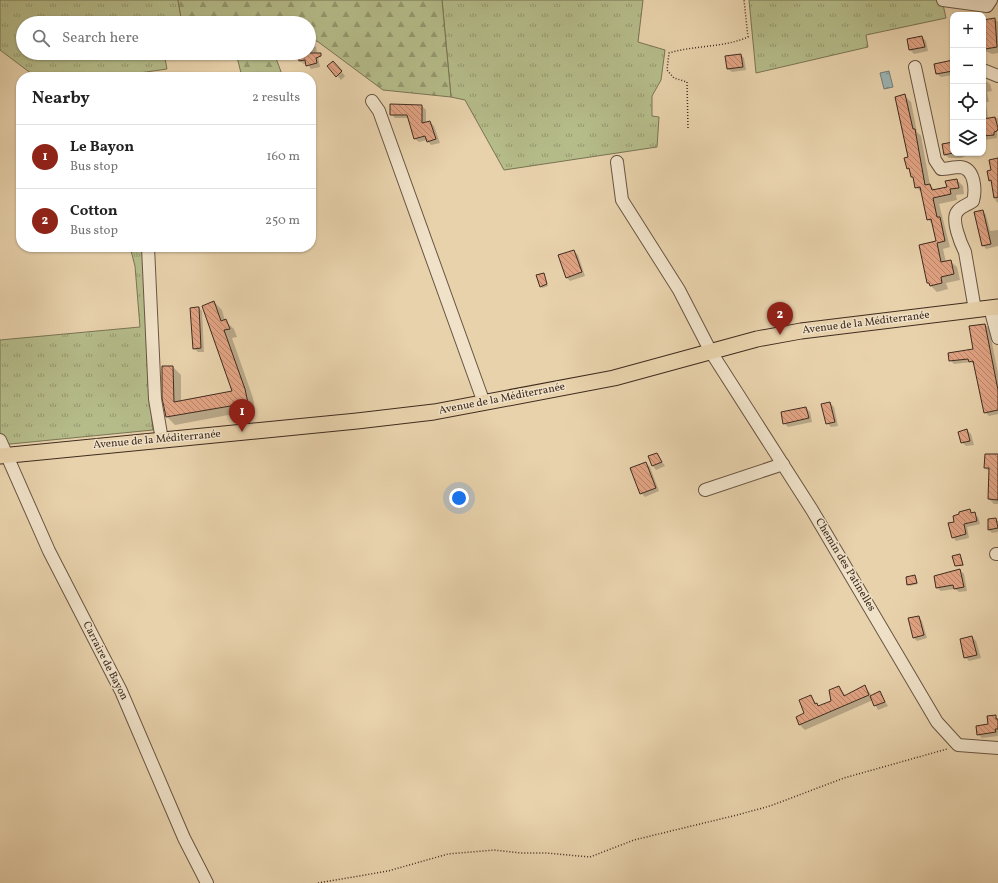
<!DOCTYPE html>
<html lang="en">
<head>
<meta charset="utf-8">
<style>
  :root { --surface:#fff; --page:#f2f2f2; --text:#222; --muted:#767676; --line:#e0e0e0; --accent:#8f2418 }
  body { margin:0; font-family:Vollkorn,serif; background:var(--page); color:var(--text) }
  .controls { position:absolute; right:12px; top:12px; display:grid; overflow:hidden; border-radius:8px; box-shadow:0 1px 3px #0004 }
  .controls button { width:36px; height:36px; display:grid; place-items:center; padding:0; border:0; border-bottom:1px solid var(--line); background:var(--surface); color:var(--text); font:20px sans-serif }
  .you { position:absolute; left:459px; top:498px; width:14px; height:14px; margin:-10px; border:3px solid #fff; border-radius:50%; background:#1a73e8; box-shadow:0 0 0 6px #1a73e833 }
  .badge { display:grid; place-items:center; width:26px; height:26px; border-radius:50%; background:var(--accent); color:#fff; font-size:13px; font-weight:700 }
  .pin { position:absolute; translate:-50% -33px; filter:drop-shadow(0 1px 2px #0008) }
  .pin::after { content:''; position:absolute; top:21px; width:14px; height:12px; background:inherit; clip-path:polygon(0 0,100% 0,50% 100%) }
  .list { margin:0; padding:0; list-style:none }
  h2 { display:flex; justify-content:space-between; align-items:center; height:52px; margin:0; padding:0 16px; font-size:17px }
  h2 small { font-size:13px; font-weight:400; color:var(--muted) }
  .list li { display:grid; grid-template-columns:26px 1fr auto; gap:12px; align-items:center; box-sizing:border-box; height:64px; padding:0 16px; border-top:1px solid var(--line) }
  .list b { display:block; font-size:15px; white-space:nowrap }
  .list p { margin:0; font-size:13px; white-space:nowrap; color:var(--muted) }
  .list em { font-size:13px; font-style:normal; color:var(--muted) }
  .icon { flex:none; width:22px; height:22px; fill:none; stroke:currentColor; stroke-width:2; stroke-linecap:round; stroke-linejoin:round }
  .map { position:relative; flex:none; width:998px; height:883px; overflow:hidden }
  .search { position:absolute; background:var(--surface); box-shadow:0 1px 3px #0004; left:16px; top:16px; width:300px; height:44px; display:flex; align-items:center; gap:10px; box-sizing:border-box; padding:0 14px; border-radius:22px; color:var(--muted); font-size:15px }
  .panel { position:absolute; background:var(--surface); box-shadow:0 1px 3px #0004; left:16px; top:72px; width:300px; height:180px; border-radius:16px }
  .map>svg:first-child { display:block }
</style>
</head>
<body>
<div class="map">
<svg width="998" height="883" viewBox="0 0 998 883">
  <defs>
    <pattern id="grass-tufts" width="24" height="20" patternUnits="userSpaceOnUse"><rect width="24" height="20" fill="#b5bc8a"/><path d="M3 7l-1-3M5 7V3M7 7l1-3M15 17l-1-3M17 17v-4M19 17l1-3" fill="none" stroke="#959970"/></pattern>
    <pattern id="forest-firs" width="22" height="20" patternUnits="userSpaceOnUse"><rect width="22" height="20" fill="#b5bc8a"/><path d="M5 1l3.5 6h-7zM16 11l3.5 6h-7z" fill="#959970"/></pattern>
    <pattern id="water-ripples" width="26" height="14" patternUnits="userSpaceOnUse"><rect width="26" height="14" fill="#9bb5b4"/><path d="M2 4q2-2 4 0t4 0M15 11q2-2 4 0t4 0" fill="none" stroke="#809392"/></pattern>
    <pattern id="building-back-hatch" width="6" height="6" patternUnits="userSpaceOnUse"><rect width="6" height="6" fill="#e1a383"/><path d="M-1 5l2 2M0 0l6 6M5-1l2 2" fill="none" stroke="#b8856b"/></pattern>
  </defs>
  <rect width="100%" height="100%" fill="#e8d2ac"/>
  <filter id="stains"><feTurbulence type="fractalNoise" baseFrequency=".005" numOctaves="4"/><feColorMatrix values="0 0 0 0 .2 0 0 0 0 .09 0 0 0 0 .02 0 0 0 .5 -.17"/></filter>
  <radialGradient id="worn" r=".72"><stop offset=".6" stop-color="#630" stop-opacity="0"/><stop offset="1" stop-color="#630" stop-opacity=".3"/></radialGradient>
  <g fill="url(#grass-tufts)" stroke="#7a7454">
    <polygon points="0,0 178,0 182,23 23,23 23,53 164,53 167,69 111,77 36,77 0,50"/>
    <polygon points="442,0 643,0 638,42 665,50 661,80 652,96 652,116 659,117 657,147 504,170 465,100 451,97"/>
    <polygon points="749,0 942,0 946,18 866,35 868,47 756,73"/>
    <polygon points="130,247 143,247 148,383 153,430 0,445 0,340 140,327 135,266"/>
  </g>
  <g fill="url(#forest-firs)" stroke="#7a7454">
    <polygon points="178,0 442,0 451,97 383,90 317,41 309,42 309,23 182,23"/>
    <polygon points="236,53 274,53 283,77 242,77"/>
  </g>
  <polygon fill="url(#water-ripples)" stroke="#767e78" points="889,71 893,87 884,89 880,73"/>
  <g fill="#0003">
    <polygon points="995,19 998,22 998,53 992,54 983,50 983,21"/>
    <polygon points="922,37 926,41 928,51 914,54 910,50"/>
    <polygon points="312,44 316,47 320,67 311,69 307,63 304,64 300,61 300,53 309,53 309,45"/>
    <polygon points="741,55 744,58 746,70 732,72 728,69 726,57"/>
    <polygon points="953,62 953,75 941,77 937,74"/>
    <polygon points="329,66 337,66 345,76 341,80"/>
    <polygon points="173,76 174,77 161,77"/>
    <polygon points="983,79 990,84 992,91 987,92 989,102 986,102 988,119 998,118 997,138 985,140 983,137"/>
    <polygon points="905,96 911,102 917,132 921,136 930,185 935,190 948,188 957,180 963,186 964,194 956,195 957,200 939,204 950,247 943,249 946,262 950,261 957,267 960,280 946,283 948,289 937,292 928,283 937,242 933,225 928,219 923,194 916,187 914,179 908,168 909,158"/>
    <polygon points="391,105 422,106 426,110 426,123 430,122 434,126 440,143 431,145 427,140 419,142 415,139 409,118 395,118 391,114"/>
    <polygon points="951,113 953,113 953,124"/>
    <polygon points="953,143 953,153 971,154 961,158 949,158 945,155"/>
    <polygon points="998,159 998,203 996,201 992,183 990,180 992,171"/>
    <polygon points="983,211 986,215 990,231 998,230 998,246 986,249 983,245"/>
    <polygon points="574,251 578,255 585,276 570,281 566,277"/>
    <polygon points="543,274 548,286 542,288 541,286"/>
    <polygon points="214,302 222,310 225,321 234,329 237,337 232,338 253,398 255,410 175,425 167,417 173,367 181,375 181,401 234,392"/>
    <polygon points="199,308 202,311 204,352 198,352 194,348"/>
    <polygon points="985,325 989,328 998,373 998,414 989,416 985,412 975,365 971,362 954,364 950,360 974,349"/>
    <polygon points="830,403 834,407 838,426 831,427 827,423"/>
    <polygon points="806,408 810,412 812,422 788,427 784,423"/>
    <polygon points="967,430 971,434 974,445 966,446 962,442"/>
    <polygon points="657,454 665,466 656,470 653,466 649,456"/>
    <polygon points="998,455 998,504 994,504 989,499 990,472 985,468"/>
    <polygon points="646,463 650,467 659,491 645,497 641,493"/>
    <polygon points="969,510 978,517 980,524 967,527 969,538 956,541 953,537 955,522"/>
    <polygon points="995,519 998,521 998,532 992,533 989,530"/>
    <polygon points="959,555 961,557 964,566 956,565"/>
    <polygon points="960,570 964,574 967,591 959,592 955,589 941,591 937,588"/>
    <polygon points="915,576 918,584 910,586 908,584"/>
    <polygon points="919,617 922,621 927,638 917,641 913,637"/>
    <polygon points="972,637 976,641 981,658 969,661 965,657"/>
    <polygon points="865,686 872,696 880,693 888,706 878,710 873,700 805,730 800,725 797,717 806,714 811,696 819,707 832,701 839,687 846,696"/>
    <polygon points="995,716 998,719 998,736 982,738 978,734 989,725"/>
  </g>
  <g fill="url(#building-back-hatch)" stroke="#3f2c1f">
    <polygon points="995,18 997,47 985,49 983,46 983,20"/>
    <polygon points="922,36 925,47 909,50 907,39"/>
    <polygon points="297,53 321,53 321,56 316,58 317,63 306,66 305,60 299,61"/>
    <polygon points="741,54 743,67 727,69 725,56"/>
    <polygon points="953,60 953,71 936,74 934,64"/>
    <polygon points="333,61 342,71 336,77 327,66"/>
    <polygon points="905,94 913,129 915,129 925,185 930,184 932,190 947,187 945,181 957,179 959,188 950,189 951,194 933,198 937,217 940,217 945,241 937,243 941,262 951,260 954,274 941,277 942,283 930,286 929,283 927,283 919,245 936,241 931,219 927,220 920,187 915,188 913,177 911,177 909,168 907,169 904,158 908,157 895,97"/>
    <polygon points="390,104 422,105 422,123 430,121 436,139 427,142 425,136 414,139 407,115 390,115"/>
    <polygon points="995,117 998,128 997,131 994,132 994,135 983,136 983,119"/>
    <polygon points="953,142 953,153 944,155 942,144"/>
    <polygon points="998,158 998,197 994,198 991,180 989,181 987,171 991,170 989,160"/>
    <polygon points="983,210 991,244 982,246 974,212"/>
    <polygon points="574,250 582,272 566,278 558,255"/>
    <polygon points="544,273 547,284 540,287 536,275"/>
    <polygon points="214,301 221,321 226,319 230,329 224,330 245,389 248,403 166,417 162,398 162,366 173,366 174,402 232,391 202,306"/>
    <polygon points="197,307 199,307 201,348 193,349 190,308"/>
    <polygon points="985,324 998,390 998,410 984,413 973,361 969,362 968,359 949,361 948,353 973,349 969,326"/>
    <polygon points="830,402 835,422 826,424 821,404"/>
    <polygon points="806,407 809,418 783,424 781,412"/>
    <polygon points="967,429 970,441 961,443 958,432"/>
    <polygon points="657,453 662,462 652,466 648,456"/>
    <polygon points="985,454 998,454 998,500 988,499 989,468 984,468"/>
    <polygon points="646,462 656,488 640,494 630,468"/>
    <polygon points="970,509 971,513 975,512 977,521 964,524 966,534 952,538 948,523 954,522 953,516 959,514 959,512"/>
    <polygon points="996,518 998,528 988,530 988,519"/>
    <polygon points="960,554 963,565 955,566 952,556"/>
    <polygon points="960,569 964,587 954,589 953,585 936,588 934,576"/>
    <polygon points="915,575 917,583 907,585 906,577"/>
    <polygon points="919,616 924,635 913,638 908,618"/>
    <polygon points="972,636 977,655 964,658 960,639"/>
    <polygon points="865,685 869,695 799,725 796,717 804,713 799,700 811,695 815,704 817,703 818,706 831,701 829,690 839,686 844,696"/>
    <polygon points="880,691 885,702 874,706 870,696"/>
    <polygon points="996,715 996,719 998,719 998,729 995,729 996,732 977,735 976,726 988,724 987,716"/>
  </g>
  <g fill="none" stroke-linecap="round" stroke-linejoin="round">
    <defs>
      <g id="minor">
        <polyline points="943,0 987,6 991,0"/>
        <path d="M 915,67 L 935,160 L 941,169 C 947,169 954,167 960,167 C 975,168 976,190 973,201 C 968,205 961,206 957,212 C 951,220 961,244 965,252 L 975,310"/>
        <polyline points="983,70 998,76"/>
        <polyline points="372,101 379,111 484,403"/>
        <polyline points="617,162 622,200 679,290 711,352 812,510 937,722 958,745 998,748"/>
        <polyline points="148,247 155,399 162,440"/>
        <polyline points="990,308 998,338"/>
        <polyline points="0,440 49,551 121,691 184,838 207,883"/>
        <polyline points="705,490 783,464"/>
        <polyline points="996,554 998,554"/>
      </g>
      <polyline id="major" points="0,456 357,421 434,412 614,378 757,339 801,331 998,307"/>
    </defs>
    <use href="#minor" stroke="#695642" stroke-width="14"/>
    <use href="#major" stroke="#3f2c1f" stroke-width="17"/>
    <g stroke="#3f2c1f" stroke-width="1.5" stroke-dasharray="1 2" stroke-linecap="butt">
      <path d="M 688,128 L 687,82 L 674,78 L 667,70 L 669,53 C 695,45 723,48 748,37 L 744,0"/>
      <polyline points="318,883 388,871 448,854 494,850 521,853 546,853 590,857 634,840 737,815 770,806 844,778 947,749"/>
    </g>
    <use href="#minor" stroke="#f0e2c9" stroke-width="12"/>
    <use href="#major" stroke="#e8d2ac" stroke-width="15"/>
  </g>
  <g text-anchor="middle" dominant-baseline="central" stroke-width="3" stroke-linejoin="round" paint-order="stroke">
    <g font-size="11" fill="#3f2c1f" stroke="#f0e2c9">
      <text transform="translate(866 323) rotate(-7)">Avenue de la Méditerranée</text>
      <text transform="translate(502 399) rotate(-11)">Avenue de la Méditerranée</text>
      <text transform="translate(157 440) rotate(-5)">Avenue de la Méditerranée</text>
      <text transform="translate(845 565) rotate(59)">Chemin des Patinelles</text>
      <text transform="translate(105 661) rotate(63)">Carraire de Bayon</text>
    </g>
  </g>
  <rect width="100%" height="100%" filter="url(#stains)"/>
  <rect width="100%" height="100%" fill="url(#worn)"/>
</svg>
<div class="controls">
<button>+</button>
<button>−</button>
<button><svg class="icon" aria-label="locate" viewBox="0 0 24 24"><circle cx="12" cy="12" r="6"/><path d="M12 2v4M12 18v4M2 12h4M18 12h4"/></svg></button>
<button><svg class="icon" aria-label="layers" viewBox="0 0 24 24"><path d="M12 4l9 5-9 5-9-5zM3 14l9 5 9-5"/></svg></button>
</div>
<div class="you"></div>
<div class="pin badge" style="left:242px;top:432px">1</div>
<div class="pin badge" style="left:780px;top:335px">2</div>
<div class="search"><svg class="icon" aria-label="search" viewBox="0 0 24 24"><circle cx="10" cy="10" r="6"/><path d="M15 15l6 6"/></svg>Search here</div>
<section class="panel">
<h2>Nearby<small>2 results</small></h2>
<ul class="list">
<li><span class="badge">1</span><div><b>Le Bayon</b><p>Bus stop</p></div><em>160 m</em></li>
<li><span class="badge">2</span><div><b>Cotton</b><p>Bus stop</p></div><em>250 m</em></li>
</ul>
</section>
</div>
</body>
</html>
